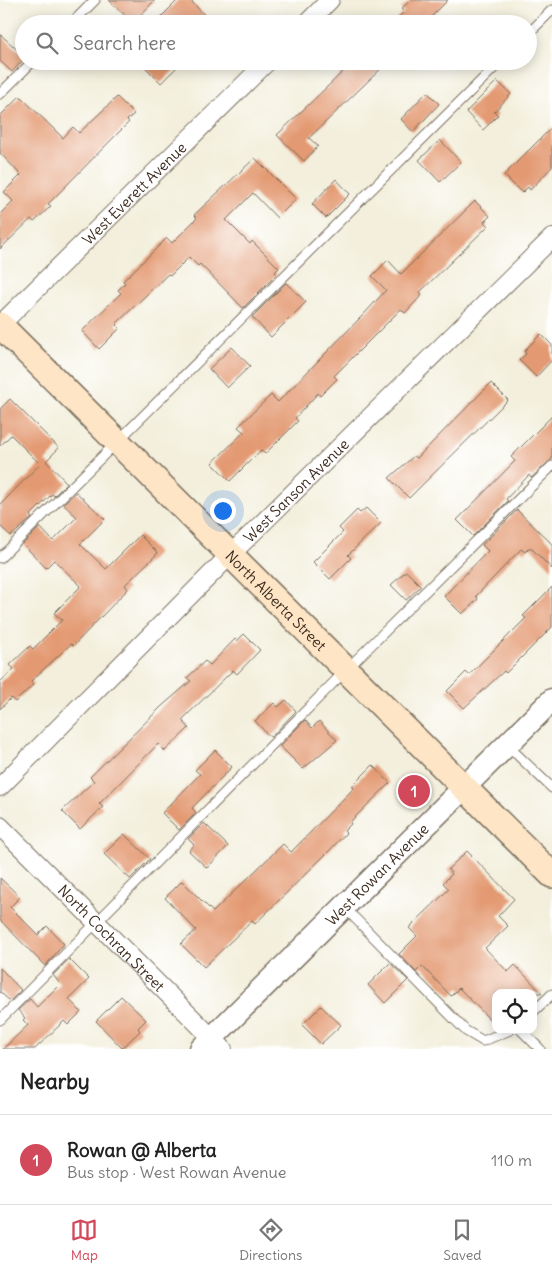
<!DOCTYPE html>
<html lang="en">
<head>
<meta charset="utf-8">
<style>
  :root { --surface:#fff; --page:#f2f2f2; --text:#222; --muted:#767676; --line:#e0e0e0; --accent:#d1495b }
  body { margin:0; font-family:Delius,sans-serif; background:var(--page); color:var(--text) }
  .controls { position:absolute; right:15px; bottom:15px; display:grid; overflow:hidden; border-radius:10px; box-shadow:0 2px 12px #0003 }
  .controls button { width:45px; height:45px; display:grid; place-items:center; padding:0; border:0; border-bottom:1px solid var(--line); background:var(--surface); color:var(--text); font:25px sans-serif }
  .you { position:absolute; left:222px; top:510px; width:18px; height:18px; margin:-12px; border:4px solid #fff; border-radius:50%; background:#1a73e8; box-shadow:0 0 0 8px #1a73e833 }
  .badge { display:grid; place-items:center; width:32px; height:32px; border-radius:50%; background:var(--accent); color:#fff; font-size:16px; font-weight:700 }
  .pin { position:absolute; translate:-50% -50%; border:2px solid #fff; box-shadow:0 1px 5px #0006 }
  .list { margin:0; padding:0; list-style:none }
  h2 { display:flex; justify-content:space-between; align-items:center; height:65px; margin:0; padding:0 20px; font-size:21px }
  h2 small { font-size:16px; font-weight:400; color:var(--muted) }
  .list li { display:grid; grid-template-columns:32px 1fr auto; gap:15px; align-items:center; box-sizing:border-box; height:90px; padding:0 20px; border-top:1px solid var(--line) }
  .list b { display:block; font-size:19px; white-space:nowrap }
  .list p { margin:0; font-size:16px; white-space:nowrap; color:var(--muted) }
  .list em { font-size:16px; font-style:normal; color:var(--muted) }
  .icon { flex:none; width:28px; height:28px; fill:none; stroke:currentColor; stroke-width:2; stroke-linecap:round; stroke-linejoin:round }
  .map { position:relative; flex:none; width:552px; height:1049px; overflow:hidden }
  .search { position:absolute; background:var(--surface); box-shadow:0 2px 12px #0003; left:15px; right:15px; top:15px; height:55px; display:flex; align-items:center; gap:12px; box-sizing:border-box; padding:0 18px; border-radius:28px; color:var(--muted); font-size:19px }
  .sheet { height:155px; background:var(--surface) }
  nav { display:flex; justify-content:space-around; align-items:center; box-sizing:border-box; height:70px; border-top:1px solid var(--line); background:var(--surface); font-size:14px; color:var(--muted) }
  nav a { display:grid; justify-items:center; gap:2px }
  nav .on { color:var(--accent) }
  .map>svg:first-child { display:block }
</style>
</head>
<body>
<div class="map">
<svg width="552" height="1049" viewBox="0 0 552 1049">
  <rect width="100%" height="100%" fill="#fff"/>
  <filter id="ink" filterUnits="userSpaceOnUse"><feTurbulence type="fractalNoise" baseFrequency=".02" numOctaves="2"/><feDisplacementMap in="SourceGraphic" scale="10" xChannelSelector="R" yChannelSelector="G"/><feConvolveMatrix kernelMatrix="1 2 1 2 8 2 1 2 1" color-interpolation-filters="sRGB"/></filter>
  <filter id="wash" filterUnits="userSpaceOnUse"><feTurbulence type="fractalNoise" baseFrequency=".0096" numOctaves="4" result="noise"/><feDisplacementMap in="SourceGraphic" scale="20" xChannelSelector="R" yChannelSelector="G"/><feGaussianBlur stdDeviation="1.12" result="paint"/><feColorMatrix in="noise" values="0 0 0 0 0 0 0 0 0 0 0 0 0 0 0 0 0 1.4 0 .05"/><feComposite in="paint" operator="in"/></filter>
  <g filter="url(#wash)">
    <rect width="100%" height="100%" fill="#f3efdc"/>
    <g id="blocks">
      <g fill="#e39971">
        <polygon points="109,0 155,0 133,23"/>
        <polygon points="178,0 190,0 213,24 154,24"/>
        <polygon points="411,0 448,0 424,24 391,24 404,12 401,9"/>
        <polygon points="0,34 24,56 24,59 12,72 0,61"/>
        <polygon points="139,61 183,61 161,83"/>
        <polygon points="354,61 389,61 309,138 318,146 304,161 277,135"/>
        <polygon points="497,81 511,94 494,112 498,115 483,130 466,112"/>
        <polygon points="427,92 439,104 413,132 401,119"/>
        <polygon points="20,96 63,138 73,127 79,133 117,97 134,114 127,120 129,122 48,204 51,206 34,222 31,219 0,249 0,214 13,201 4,192 21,175 0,153 0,116"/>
        <polygon points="552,127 552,167 530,190 528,187 522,193 504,175"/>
        <polygon points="440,140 461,162 440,182 419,160"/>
        <polygon points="255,158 296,199 277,218 253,193 226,220 250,244 252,241 279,268 275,272 277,274 243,308 200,264 198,266 189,257 170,276 168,274 116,324 120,328 99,349 82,331 121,293 118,290 125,283 123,281 167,238 172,243 197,218 194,215"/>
        <polygon points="336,179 350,194 326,218 312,204"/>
        <polygon points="475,201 490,216 484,222 488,226 420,292 422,295 405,313 401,309 334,376 337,379 320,396 318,393 295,418 298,421 265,454 261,450 230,481 212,463 244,432 238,427 271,395 278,402 365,313 386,290 372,276 388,260 401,274"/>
        <polygon points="286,283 306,302 271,337 252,317"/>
        <polygon points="541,334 552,345 552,360 536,377 519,360 526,354 524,351"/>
        <polygon points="232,347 250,366 227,388 209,369"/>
        <polygon points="491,383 508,400 409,498 389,478 414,456 417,458"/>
        <polygon points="10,399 59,448 46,461 67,483 54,496 52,494 30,516 32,518 11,536 0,526 0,505 40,464 11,435 0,446 0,409"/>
        <polygon points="552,416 552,459 531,478 529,475 506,499 508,501 473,536 457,520 515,461 511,457"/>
        <polygon points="76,492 105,519 80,544 106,569 140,535 158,553 125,585 128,589 73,646 71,644 31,681 34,684 15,702 11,698 0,709 0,682 14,669 10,665 30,646 33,649 62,620 54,613 81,586 54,560 46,568 23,544 40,527 53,541 77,517 63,504"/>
        <polygon points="366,508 381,523 348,555 351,558 330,579 313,562 343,532 339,528 357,510 360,513"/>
        <polygon points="517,510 552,544 552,569 530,547 525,552 521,549 476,596 478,599 462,614 444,596 488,551 482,545"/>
        <polygon points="406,571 421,586 406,600 391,585"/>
        <polygon points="552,587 552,627 506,673 504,671 464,708 447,691 466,672 469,675 526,618 523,616"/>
        <polygon points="244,634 260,650 237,674 233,670 182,720 189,728 165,751 158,744 99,804 103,807 80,829 62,811 94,781 90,777 162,706 191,681 187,678 205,661 210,665 235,639 237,641"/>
        <polygon points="286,700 296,711 271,737 269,736 255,721 274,703 278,707"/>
        <polygon points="305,720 312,728 319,721 337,740 303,769 280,746"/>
        <polygon points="215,750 232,767 192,808 196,813 179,830 162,813 200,774 195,770"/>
        <polygon points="373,765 390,783 350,822 351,824 344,831 346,833 330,850 255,924 252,921 204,967 181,944 196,930 165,898 182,881 213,912 283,844 291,852 354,788 352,786"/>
        <polygon points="204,823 228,846 207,868 189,851 194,845 188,839"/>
        <polygon points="124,834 150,859 130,879 104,854"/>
        <polygon points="467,851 514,899 498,916 508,926 485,948 508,972 515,965 542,993 496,993 496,1026 459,988 451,996 422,966 416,972 399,954 417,936 409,928 449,889 443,883 452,874 448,869"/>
        <polygon points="0,878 20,897 10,907 38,935 47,926 64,944 45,966 0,920"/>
        <polygon points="69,959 89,979 69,999 81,1012 68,1025 64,1021 35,1049 3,1049 28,1025 23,1020 25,1018 18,1010 30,999 37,1007 60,984 53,975"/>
        <polygon points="390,963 408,980 385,1003 368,985"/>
        <polygon points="0,968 21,990 10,1001 0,992"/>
        <polygon points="121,996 146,1020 138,1028 140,1031 122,1048 96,1021"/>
        <polygon points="321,1006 341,1025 321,1044 302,1025"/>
      </g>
    </g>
  </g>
  <g filter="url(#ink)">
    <use href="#blocks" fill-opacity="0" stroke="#7b6f60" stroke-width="1"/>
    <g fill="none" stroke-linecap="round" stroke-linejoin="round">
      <defs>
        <g id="service">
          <polyline points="71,24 95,0"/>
          <polyline points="528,34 552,10"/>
          <polyline points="0,94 33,61"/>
          <polyline points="0,558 501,61"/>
          <polyline points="507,745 552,788"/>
          <polyline points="344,907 466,1031 483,1041 510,1030"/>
          <polyline points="533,1012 552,994"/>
          <polyline points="0,1020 346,670 552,466"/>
          <polyline points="521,1030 540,1049"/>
        </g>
        <g id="minor">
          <polyline points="306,24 330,0"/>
          <path id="s1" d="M 0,325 L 268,61"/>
          <path id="s2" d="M 0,787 L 230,555 L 552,238"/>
          <path id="s3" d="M 0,826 L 223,1049"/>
        </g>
        <g id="tertiary">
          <path id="s4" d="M 201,1049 L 552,700"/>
        </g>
        <g id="secondary">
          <path id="s5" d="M 0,325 L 552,875"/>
        </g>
      </defs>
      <use href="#service" stroke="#7b6f60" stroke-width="11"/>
      <use href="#minor" stroke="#7b6f60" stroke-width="20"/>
      <use href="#tertiary" stroke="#7b6f60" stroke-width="25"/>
      <use href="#secondary" stroke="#7b6f60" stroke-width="28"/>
      <use href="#service" stroke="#fff" stroke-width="9"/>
      <use href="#minor" stroke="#fff" stroke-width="18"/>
      <use href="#tertiary" stroke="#fff" stroke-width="22"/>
      <use href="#secondary" stroke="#fde5c5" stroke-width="25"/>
    </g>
  </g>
  <g text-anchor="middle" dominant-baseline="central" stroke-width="4.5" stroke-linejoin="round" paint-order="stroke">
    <g font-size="15" fill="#3b2a1e" stroke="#fff">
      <text stroke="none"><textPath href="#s1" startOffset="188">West Everett Avenue</textPath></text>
      <text stroke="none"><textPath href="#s2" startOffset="419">West Sanson Avenue</textPath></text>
      <text stroke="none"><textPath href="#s5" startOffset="390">North Alberta Street</textPath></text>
      <text stroke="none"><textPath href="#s4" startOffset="248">West Rowan Avenue</textPath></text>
      <text stroke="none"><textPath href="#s3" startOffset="158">North Cochran Street</textPath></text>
    </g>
  </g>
</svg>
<div class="controls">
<button><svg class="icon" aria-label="locate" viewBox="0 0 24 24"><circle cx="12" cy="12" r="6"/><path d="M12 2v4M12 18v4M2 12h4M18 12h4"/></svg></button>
</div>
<div class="you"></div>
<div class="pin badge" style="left:414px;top:791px">1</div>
<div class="search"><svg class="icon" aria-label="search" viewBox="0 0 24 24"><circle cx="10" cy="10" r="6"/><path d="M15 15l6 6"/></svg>Search here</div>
</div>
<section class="sheet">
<h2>Nearby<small></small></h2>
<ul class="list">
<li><span class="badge">1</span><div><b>Rowan @ Alberta</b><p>Bus stop · West Rowan Avenue</p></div><em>110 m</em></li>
</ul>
</section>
<nav>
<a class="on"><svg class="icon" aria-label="map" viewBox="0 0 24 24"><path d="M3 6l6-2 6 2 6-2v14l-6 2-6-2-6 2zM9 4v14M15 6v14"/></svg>Map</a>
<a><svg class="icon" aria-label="directions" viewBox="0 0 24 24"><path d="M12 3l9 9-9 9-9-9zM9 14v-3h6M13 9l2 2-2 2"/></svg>Directions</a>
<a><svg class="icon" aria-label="saved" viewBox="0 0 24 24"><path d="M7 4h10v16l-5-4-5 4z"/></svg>Saved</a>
</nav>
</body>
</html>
